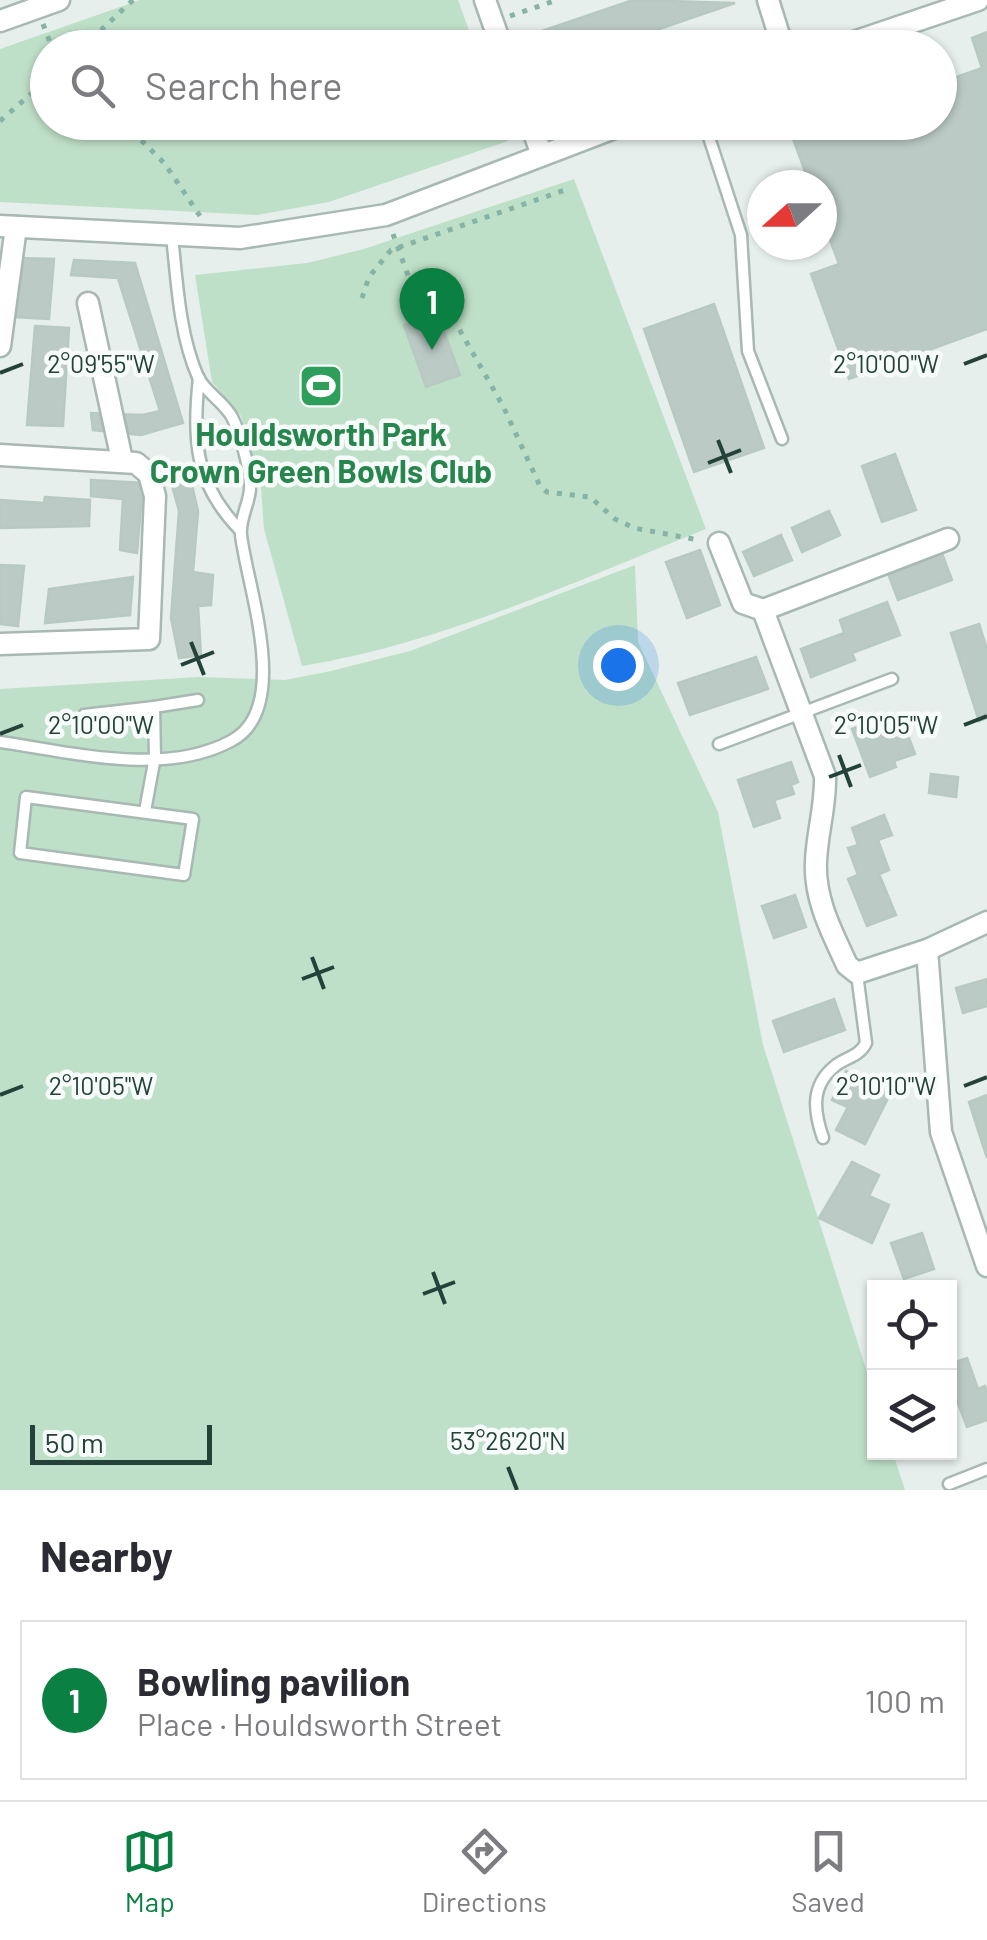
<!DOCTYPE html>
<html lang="en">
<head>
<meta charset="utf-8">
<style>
  :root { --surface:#fff; --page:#f7f7f7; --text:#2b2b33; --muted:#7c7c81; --line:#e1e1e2; --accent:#0b8043 }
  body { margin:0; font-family:Barlow,sans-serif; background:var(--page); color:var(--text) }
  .controls { position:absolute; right:30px; bottom:30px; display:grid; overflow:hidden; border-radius:0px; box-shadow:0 2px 8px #0004 }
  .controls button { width:90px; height:90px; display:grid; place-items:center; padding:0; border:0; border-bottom:2px solid var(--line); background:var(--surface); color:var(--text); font:50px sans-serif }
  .compass { position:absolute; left:747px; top:170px; width:90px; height:90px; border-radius:50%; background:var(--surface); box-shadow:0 2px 8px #0004; rotate:249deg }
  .scale { position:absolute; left:30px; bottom:25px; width:182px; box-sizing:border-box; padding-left:10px; border:5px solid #24423a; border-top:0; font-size:28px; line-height:35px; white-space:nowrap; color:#24423a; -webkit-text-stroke:8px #f7fbf9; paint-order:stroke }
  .you { position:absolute; left:618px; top:665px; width:35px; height:35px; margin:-25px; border:8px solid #fff; border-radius:50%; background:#1a73e8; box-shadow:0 0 0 15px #1a73e833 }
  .badge { display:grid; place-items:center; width:65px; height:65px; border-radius:50%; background:var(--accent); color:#fff; font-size:32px; font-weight:700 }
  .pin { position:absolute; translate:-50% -82px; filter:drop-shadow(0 2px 5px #0008) }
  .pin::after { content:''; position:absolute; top:52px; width:35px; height:30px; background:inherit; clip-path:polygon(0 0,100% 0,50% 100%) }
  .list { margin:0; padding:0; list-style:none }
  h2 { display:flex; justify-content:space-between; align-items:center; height:130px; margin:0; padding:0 40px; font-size:42px }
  h2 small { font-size:32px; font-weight:400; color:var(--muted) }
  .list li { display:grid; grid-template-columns:65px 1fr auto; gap:30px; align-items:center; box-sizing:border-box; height:160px; margin:0 20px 20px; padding:0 20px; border:2px solid var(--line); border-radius:0px }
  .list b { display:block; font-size:38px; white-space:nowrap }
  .list p { margin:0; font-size:32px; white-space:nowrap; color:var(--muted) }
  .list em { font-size:32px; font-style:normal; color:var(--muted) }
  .icon { flex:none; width:55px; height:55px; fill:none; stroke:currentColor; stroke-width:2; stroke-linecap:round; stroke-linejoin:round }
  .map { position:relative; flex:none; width:987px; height:1490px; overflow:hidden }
  .search { position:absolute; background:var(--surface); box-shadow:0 2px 8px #0004; left:30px; right:30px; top:30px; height:110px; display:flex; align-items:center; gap:25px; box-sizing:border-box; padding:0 35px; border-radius:55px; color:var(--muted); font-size:38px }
  .sheet { height:310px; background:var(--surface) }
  nav { display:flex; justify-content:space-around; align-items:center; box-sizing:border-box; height:140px; border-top:2px solid var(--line); background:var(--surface); font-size:28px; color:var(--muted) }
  nav a { display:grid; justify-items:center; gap:5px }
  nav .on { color:var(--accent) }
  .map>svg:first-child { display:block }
</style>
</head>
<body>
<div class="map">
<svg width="987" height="1490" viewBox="0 0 987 1490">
  <rect width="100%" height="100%" fill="#e6efeb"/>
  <g fill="#bfe0c8">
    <polygon points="140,0 458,0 475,47 48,48 48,122 501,122 508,141 329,202 257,215 0,202 0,49"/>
    <path d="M 574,179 L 706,529 C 574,582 442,643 302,666 L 264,529 L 261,488 L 241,416 L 212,382 L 195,275 L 307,263 L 364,249 Z"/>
    <polygon points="635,565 638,642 718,812 763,1045 874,1394 874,1452 893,1453 905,1490 0,1490 0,689 199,677 285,680 331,671 410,651"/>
  </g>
  <g fill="#bbcac4" stroke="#b8c9c2" stroke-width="2.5">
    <polygon points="633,0 735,3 604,48 535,48 530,35"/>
    <polygon points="987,32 987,329 849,379 811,274 839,264 822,218 822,185 810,185 792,136 830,122 940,122 940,83 982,68 972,38"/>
    <polygon points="19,258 54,259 49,319 14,317"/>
    <polygon points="74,260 135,263 183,423 141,435 93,430 91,413 143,415 160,411 118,278 71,275"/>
    <polygon points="714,304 764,448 694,472 644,329"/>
    <polygon points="437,313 460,375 426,387 404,325"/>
    <polygon points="35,326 69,328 63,426 27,425"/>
    <polygon points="895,454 916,510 882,522 862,466"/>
    <polygon points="187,464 198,511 193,572 213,575 211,605 198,606 201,655 179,658 171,618 179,511 168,471"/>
    <polygon points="91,480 143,483 137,553 120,550 123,499 91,496"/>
    <polygon points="45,497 90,500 89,526 0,528 0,500 44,503"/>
    <polygon points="829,511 840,535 802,552 792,528"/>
    <polygon points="781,535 792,560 754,576 743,552"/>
    <polygon points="940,548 952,580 898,600 886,568"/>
    <polygon points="700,550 720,605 687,618 666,562"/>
    <polygon points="0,565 24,566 18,626 0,624"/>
    <polygon points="133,577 130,615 45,623 49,589"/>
    <polygon points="887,602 900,635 852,653 855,660 811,677 801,649 844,633 840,620"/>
    <polygon points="979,624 987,649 987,718 979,721 951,633"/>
    <polygon points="756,657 768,689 690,715 678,683"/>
    <polygon points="878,719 884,735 905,727 915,754 894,761 896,767 870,777 852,729"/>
    <polygon points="791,762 798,782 791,785 794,794 774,800 780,818 754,827 738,780"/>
    <polygon points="931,774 958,777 956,797 929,793"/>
    <polygon points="884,815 892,835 878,840 889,870 879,874 896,915 867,926 848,879 858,875 848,848 858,845 852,828"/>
    <polygon points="795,895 806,927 774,938 762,906"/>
    <polygon points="987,979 987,1006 963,1013 956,988"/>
    <polygon points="834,999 845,1030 784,1052 773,1021"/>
    <polygon points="846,1071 891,1092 865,1144 836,1130 848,1107 832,1100"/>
    <polygon points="987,1095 987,1158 969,1102"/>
    <polygon points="852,1162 879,1175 869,1196 889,1205 872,1243 819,1218"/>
    <polygon points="922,1233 934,1269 904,1279 891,1243"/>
    <polygon points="967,1358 978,1389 985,1386 987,1393 987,1420 967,1427 956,1398 950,1401 950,1364"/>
  </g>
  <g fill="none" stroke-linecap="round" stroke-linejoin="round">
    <defs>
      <g id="lane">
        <polyline points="704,122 741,235 748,351 782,439"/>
        <path d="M 199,378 C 192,440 195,484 240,530"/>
        <polyline points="154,707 198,700"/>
        <polyline points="84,715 154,707 155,757 145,811"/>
        <path d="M 0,742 C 71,752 164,777 231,741 C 293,709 247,587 241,535 C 239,517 252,500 250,483 C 249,465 240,433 232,417 C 224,402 205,392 198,377 C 179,334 177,281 172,236"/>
        <polyline points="719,744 892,679"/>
        <polygon points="26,797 193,819 184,875 20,853"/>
        <path d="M 823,1138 C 814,1112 810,1086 835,1066 C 846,1057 859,1057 866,1043 L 857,974"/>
        <polyline points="949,1484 987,1469"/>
      </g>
      <g id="street">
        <polyline points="485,0 502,48"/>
        <polyline points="768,0 783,48"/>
        <polyline points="0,21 59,0"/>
        <polyline points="836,48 978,0"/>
        <polyline points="530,122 542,155"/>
        <polyline points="0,226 240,238 386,215 630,122"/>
        <polyline points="88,303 122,460"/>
        <polyline points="0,346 16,227"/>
        <polyline points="0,455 136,463 149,474 155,496 149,639 0,644"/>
        <path d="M 948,539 L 763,610 L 825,776 C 826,806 817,832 816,862 C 814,899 832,932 847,965 L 857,973 L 927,950 L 987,922"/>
        <polyline points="719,543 743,603 763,610"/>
        <polyline points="927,950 941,1132 987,1266"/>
      </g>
    </defs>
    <use href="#lane" stroke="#a8b8b2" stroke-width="15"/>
    <use href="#street" stroke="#a8b8b2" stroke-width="25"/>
    <g stroke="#86b3a5" stroke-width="5" stroke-dasharray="5 8" stroke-linecap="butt">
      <polyline points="510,16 557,0"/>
      <polyline points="43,24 51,45"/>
      <polyline points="50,45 66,41 80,48"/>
      <polyline points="48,48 41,64 48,80"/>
      <polyline points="82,48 133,0"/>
      <polyline points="0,121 48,79"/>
      <polyline points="123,122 165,164 200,216"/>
      <polyline points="393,234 419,306 438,304 450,313 503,406 540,486 547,492 590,497 615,519 634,528 699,540"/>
      <polyline points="362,298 369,277 391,250 565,190"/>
    </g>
    <use href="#lane" stroke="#fff" stroke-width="10"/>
    <use href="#street" stroke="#fff" stroke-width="20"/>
  </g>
  <path fill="none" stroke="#24423a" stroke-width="4" d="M 964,364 L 987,355M 0,373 L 23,364M 718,440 L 731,473M 708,463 L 741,450M 191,642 L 204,675M 181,665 L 214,652M 964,725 L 987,716M 0,734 L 23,725M 839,755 L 851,787M 829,777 L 861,765M 312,957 L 324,989M 302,979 L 334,967M 964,1086 L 987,1077M 0,1095 L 23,1086M 433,1272 L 445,1304M 423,1294 L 455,1282M 508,1467 L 517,1490"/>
  <defs>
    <symbol id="stadium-square" viewBox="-11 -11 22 22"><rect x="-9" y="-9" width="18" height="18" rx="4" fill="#2e9e5b" stroke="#f7fbf9"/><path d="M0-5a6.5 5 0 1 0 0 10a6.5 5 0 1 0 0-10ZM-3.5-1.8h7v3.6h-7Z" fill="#fff"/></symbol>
  </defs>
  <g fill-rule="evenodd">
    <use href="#stadium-square" x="296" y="361" width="50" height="50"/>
  </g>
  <g text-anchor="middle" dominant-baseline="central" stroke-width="9" stroke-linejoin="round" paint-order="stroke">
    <g font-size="32" font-weight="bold" fill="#27864d" stroke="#f7fbf9">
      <text x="321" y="433">Houldsworth Park<tspan x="321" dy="37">Crown Green Bowls Club</tspan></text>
    </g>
  </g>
  <g font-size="25" text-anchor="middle" fill="#24423a" stroke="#f7fbf9" stroke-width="9" stroke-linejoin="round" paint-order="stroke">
    <text x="101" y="373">2°09'55"W</text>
    <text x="886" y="373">2°10'00"W</text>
    <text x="101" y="734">2°10'00"W</text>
    <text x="886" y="734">2°10'05"W</text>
    <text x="101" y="1095">2°10'05"W</text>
    <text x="886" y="1095">2°10'10"W</text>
    <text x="508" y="1450">53°26'20"N</text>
  </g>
</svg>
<div class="controls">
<button><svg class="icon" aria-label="locate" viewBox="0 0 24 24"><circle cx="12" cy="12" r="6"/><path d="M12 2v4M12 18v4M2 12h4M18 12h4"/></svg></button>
<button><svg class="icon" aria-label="layers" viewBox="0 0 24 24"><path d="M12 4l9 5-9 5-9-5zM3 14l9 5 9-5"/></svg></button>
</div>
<svg class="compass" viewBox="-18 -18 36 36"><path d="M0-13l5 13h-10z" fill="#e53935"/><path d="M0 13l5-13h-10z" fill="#7c7c81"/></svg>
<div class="scale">50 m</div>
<div class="you"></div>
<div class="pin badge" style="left:432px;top:350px">1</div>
<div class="search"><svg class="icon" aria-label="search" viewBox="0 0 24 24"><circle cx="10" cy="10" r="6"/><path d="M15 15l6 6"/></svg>Search here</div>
</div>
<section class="sheet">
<h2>Nearby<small></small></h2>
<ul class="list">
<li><span class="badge">1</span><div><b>Bowling pavilion</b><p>Place · Houldsworth Street</p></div><em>100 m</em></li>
</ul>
</section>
<nav>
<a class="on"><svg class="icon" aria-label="map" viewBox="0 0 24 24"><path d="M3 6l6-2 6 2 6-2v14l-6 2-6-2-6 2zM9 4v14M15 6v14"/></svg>Map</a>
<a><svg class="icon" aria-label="directions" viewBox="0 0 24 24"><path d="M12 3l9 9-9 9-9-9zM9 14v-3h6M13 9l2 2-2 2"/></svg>Directions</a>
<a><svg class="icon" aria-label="saved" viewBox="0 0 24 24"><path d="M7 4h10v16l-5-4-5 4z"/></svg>Saved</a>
</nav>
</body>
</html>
